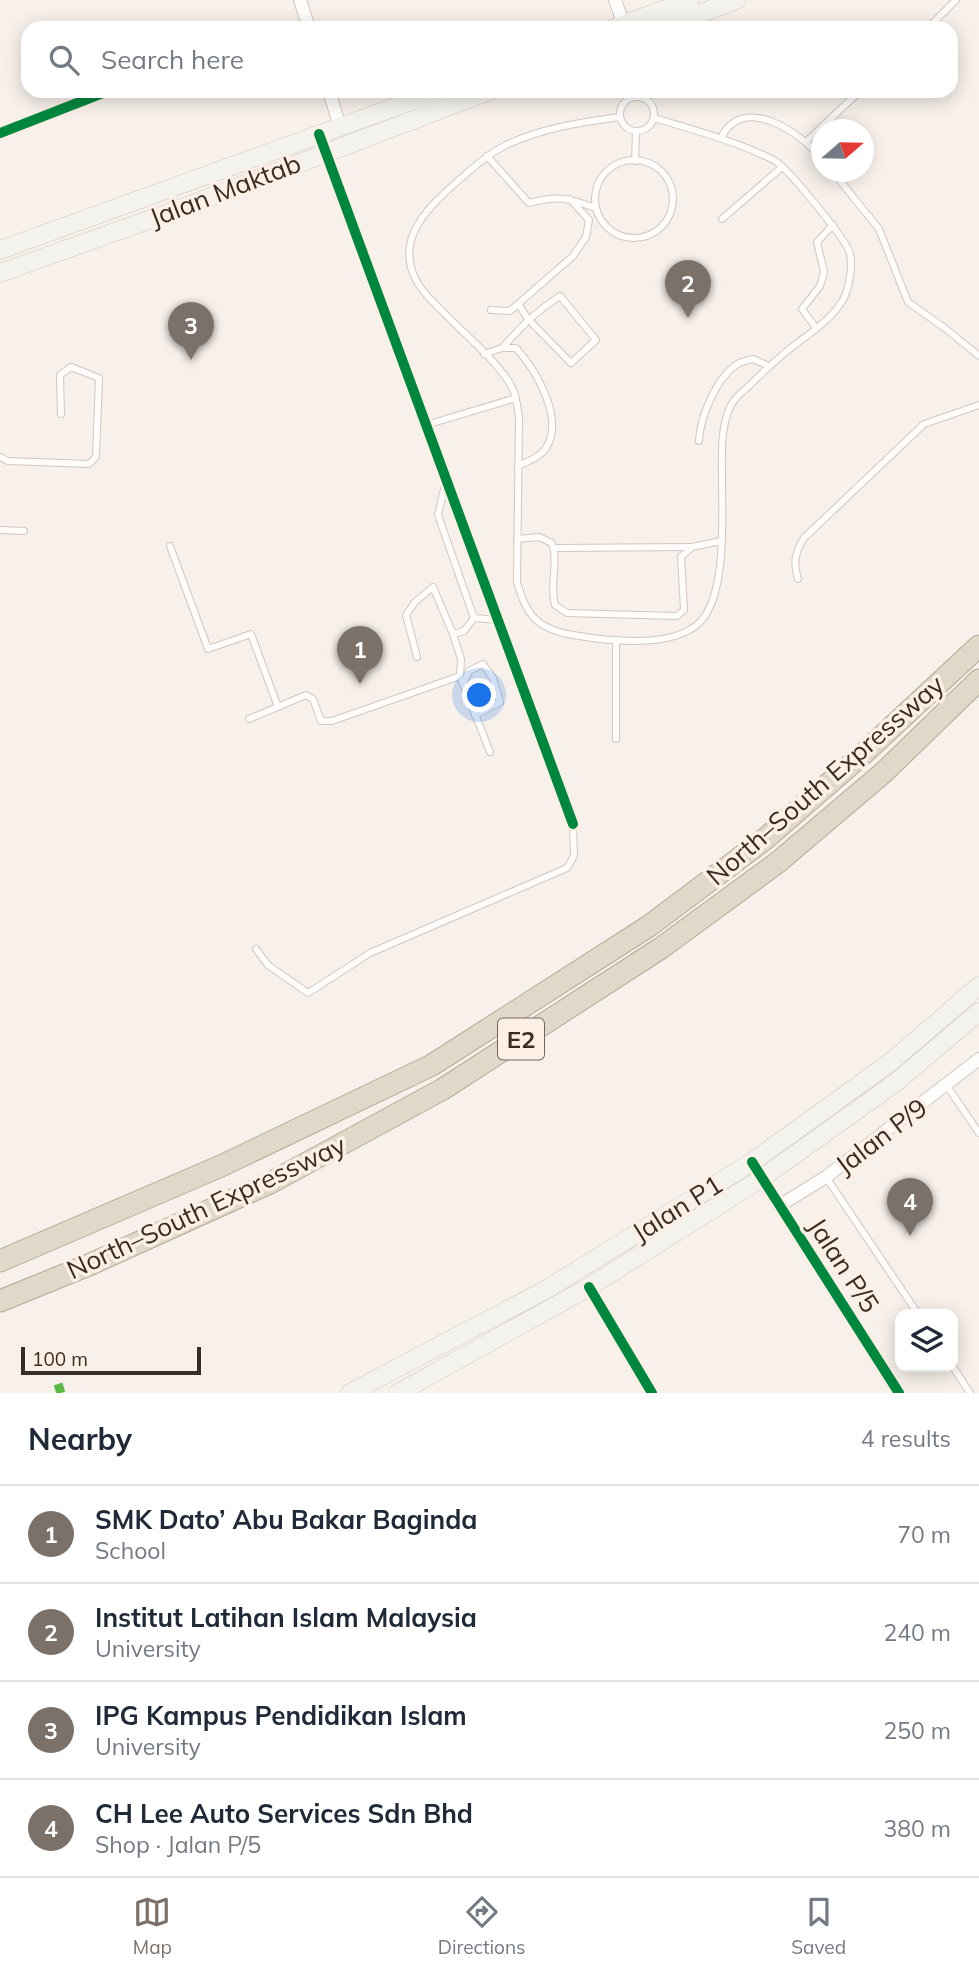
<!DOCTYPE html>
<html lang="en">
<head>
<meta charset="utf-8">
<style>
  :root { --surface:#fff; --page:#f6f6f7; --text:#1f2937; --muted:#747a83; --line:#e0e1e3; --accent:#7b7169 }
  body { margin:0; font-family:Mulish,sans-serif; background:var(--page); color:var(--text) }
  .controls { position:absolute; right:21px; bottom:21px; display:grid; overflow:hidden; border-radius:14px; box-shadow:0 4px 18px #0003 }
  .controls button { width:63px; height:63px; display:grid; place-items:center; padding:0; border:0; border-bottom:2px solid var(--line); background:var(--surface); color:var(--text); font:35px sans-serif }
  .compass { position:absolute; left:811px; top:119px; width:63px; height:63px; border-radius:50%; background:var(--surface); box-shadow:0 4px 18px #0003; rotate:70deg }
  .scale { position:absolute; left:21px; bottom:18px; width:180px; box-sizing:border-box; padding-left:7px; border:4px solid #382c23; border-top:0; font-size:19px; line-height:24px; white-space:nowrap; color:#382c23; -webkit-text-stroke:5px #fcefe6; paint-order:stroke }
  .you { position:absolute; left:480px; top:696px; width:24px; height:24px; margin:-18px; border:5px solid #fff; border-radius:50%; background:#1a73e8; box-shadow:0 0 0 10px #1a73e833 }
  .badge { display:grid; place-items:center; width:46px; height:46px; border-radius:50%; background:var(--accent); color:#fff; font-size:23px; font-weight:700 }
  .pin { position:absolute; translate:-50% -58px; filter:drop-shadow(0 2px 4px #0008) }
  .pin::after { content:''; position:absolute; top:37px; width:24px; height:21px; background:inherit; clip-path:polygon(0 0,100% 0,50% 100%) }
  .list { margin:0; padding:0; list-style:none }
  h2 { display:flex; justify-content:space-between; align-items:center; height:91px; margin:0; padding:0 28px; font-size:30px }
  h2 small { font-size:23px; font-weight:400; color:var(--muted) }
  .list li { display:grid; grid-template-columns:46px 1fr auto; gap:21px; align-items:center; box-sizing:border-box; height:98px; padding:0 28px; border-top:2px solid var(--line) }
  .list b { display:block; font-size:26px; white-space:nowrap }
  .list p { margin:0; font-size:23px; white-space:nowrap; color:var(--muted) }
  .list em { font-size:23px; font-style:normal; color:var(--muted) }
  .icon { flex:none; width:38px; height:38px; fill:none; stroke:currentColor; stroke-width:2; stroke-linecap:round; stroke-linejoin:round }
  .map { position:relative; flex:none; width:979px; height:1393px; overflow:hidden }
  .search { position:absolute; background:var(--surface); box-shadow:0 4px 18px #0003; left:21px; right:21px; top:21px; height:77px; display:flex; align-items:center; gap:18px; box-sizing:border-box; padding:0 24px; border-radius:21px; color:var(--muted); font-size:26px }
  .sheet { height:483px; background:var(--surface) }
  nav { display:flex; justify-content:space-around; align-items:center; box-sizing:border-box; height:98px; border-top:2px solid var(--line); background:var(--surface); font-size:19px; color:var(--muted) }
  nav a { display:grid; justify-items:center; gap:4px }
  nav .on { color:var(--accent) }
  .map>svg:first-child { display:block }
</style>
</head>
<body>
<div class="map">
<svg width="979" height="1393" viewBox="0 0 979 1393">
  <rect width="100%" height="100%" fill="#f7f0eb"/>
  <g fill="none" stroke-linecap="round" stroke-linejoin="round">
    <defs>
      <g id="lane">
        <polyline points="928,28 956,0"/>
        <circle cx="637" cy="114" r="17"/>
        <path d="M 620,117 C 582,122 542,128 506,145 C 488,154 474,167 459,180 C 431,205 395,236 415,278 C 421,291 433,302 442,311 C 464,334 491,355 509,382 C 516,392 517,405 519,417 L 517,582 C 526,615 537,629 573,635 C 607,641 674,649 700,622 C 727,595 722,515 722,478 C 722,453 720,428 731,405 C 735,398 743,391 749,386 C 763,372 777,359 792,347 C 810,333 831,320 843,300 C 849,288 853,267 850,254 C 848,241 790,172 778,163 C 772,158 762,155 754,151 C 722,137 688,128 654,118"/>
        <path d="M 721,138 C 743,93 799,132 822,158"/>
        <polyline points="806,142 860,91"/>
        <path d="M 487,156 L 529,203 C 559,195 567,198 596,208"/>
        <circle cx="634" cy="199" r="39"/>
        <polyline points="635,161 636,131"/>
        <polyline points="833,172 879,229 908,302 946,329 979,356"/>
        <polyline points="722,219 782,167"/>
        <polyline points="491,310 510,311 573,256 586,237 589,220 570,199"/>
        <polyline points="816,328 802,309 820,286 824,272 817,242 833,225"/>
        <path d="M 502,348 C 522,326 534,313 560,296 L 596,340 L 571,363 L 528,319 L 519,305"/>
        <path d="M 484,354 L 502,348 L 516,348 C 536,370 565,419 546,448 C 539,458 528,461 518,466"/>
        <polyline points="426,425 516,398"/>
        <path d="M 699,441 C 700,417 716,379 736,365 C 740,362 748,360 753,359 L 769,366"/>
        <polyline points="0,457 8,461 89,464 96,457 99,378 71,367 60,375 61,414"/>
        <polyline points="445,485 438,515 474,618 498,620"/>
        <polyline points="0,530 24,531"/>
        <path d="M 517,539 L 539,537 L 552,543 C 559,563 549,584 555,605 L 567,613 L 677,616 L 684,610 L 681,557 L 692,547 L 721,541"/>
        <polyline points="170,546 208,649 251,634 278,707"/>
        <polyline points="554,548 692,547"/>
        <path d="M 798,579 C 793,563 795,552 804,538 L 924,424 L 979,405"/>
        <polyline points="616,640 616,739"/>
        <polyline points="417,657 406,615 415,602 433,587 453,634"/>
        <polyline points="462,681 490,752"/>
        <polyline points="463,684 469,671 483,664 493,678 500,702 475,715"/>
        <polyline points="249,719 306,695 313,699 321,721 332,721 460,676 461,659 453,634 464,631 474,618"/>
        <polyline points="256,949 268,965 308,993 370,953 567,868 574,856 573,824"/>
        <polyline points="947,1086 979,1133"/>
        <polyline points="826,1177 918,1314"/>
        <polyline points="953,1367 970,1393"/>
      </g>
      <g id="street">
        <polyline points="300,0 309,28"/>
        <polyline points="615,0 625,28"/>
        <polyline points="329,91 340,127"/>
        <polyline points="0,133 108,91"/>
        <polyline points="319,134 573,824"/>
        <polyline points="757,1171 899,1393"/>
        <polyline points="779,1206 826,1177 979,1059"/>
        <polyline points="589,1287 652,1393"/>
      </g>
      <g id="secondary">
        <polyline points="614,28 690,0"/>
        <polyline points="660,28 737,0"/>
        <polyline points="0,250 439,91"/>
        <polyline points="0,273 182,208 489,91"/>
        <polyline points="350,1393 547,1289 752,1162 892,1061 979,986"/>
        <polyline points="398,1393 589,1287 762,1178 895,1083 979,1012"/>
      </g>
      <g id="highway">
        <polyline points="0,1261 221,1166 432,1065 649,926 765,839 864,753 979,646"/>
        <polyline points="0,1301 91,1264 270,1183 443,1089 661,948 777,863 883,773 979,680"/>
      </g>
    </defs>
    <use href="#lane" stroke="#d0c7c1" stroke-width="8"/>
    <use href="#street" stroke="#d0c7c1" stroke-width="14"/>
    <use href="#secondary" stroke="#d0c7c1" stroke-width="19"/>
    <use href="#highway" stroke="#b4aa97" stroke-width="23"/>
    <use href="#lane" stroke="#fefdfc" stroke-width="6"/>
    <use href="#street" stroke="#fefdfc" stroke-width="12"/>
    <use href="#secondary" stroke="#f4f2ed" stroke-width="18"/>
    <use href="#highway" stroke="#e0d8c8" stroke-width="21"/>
    <polyline stroke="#58b947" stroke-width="9" stroke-dasharray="18 9" stroke-linecap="butt" points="58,1384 61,1393"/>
    <defs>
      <g id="cycleway">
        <polyline points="0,133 108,91"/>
        <polyline points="319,134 573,824"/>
        <polyline points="752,1162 899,1393"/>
        <polyline points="589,1287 652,1393"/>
      </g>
    </defs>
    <use href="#cycleway" stroke="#fcefe6" stroke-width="15"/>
    <use href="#cycleway" stroke="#00873e" stroke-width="10"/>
  </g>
  <g text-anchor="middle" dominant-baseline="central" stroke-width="7" stroke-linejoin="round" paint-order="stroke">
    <rect fill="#fcefe6" stroke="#73665e" stroke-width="2" x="498" y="1018.5" width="46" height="41" rx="5"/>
    <g font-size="24" font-weight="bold" fill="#382c23">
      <text x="521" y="1039">E2</text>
    </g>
    <g font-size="26" fill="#382c23" stroke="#fcefe6">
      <text transform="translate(225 190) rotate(-21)">Jalan Maktab</text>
      <text transform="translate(825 780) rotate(-41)">North–South Expressway</text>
      <text transform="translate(881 1136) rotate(-37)">Jalan P/9</text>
      <text transform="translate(206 1207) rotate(-25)">North–South Expressway</text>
      <text transform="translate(677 1208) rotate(-32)">Jalan P1</text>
      <text transform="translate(844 1265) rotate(57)">Jalan P/5</text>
    </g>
  </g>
</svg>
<div class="controls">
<button><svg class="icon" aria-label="layers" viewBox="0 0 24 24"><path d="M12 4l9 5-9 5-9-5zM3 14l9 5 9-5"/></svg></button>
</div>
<svg class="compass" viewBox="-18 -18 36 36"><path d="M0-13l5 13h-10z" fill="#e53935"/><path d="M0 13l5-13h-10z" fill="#747a83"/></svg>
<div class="scale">100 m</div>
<div class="you"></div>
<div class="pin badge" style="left:360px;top:684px">1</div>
<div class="pin badge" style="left:688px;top:318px">2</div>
<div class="pin badge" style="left:191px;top:360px">3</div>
<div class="pin badge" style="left:910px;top:1236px">4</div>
<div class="search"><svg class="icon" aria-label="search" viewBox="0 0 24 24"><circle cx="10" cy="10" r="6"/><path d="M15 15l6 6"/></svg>Search here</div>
</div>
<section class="sheet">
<h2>Nearby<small>4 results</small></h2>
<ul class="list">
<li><span class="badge">1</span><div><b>SMK Dato’ Abu Bakar Baginda</b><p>School</p></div><em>70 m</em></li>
<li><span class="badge">2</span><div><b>Institut Latihan Islam Malaysia</b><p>University</p></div><em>240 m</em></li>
<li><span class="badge">3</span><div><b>IPG Kampus Pendidikan Islam</b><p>University</p></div><em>250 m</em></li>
<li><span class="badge">4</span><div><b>CH Lee Auto Services Sdn Bhd</b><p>Shop · Jalan P/5</p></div><em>380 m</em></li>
</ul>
</section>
<nav>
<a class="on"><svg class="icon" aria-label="map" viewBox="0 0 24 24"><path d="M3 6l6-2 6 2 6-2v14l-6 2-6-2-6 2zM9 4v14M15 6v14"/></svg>Map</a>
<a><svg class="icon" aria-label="directions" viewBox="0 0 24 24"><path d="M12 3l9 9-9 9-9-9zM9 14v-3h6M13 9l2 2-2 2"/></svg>Directions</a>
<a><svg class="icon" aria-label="saved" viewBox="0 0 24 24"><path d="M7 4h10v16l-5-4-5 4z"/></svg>Saved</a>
</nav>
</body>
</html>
